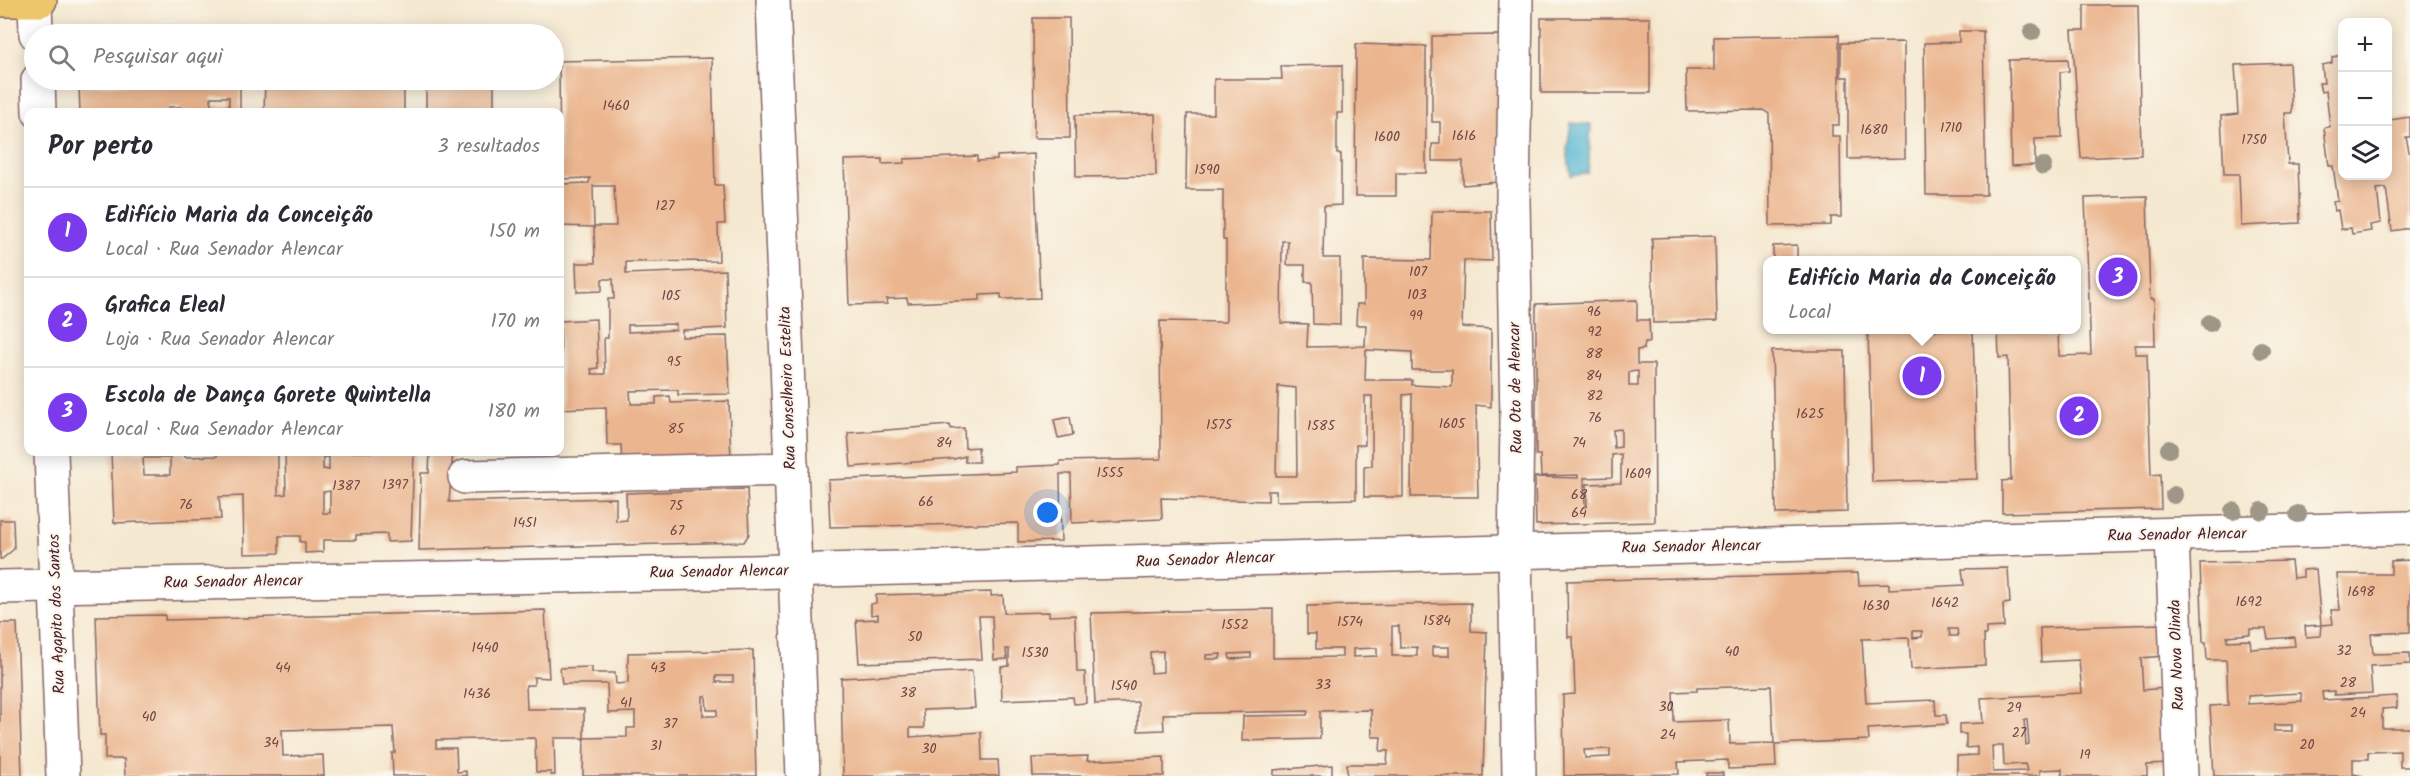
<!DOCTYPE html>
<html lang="pt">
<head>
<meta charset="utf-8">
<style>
  :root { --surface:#fff; --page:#f7f7f7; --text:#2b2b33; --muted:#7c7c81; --line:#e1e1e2; --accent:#7c3aed }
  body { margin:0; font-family:Kalam,sans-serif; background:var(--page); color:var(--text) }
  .controls { position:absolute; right:18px; top:18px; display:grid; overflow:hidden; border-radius:12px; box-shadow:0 3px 15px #0003 }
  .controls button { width:54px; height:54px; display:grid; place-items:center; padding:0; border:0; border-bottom:2px solid var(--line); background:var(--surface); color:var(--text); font:30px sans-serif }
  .you { position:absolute; left:1048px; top:513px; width:21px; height:21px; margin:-15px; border:4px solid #fff; border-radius:50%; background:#1a73e8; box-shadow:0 0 0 9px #1a73e833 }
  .badge { display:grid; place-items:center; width:39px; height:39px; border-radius:50%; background:var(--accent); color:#fff; font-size:20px; font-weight:700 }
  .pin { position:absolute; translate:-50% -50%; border:3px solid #fff; box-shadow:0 2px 6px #0006 }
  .popup { position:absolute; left:1763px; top:256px; width:318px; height:78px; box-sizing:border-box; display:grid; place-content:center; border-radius:12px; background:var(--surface); filter:drop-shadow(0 2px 4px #0005); font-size:20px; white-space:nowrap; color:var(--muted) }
  .popup b { font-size:22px; color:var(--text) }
  .popup::after { content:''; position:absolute; left:50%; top:100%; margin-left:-12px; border:12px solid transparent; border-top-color:var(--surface) }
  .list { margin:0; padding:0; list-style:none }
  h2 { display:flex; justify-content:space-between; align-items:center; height:78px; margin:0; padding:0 24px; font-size:26px }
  h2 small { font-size:20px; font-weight:400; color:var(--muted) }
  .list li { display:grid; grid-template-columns:39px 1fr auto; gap:18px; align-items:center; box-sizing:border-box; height:90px; padding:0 24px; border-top:2px solid var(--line) }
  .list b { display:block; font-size:22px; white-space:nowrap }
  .list p { margin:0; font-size:20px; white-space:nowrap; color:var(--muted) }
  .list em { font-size:20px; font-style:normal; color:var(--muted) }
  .icon { flex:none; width:33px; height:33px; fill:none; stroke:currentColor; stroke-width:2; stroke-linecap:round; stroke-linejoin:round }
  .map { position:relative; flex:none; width:2410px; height:776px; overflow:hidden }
  .search { position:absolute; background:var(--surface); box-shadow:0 3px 15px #0003; left:24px; top:24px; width:540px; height:66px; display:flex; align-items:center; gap:15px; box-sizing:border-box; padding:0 21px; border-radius:33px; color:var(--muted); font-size:22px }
  .panel { position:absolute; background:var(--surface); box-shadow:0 3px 15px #0003; left:24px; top:108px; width:540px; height:348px; border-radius:12px }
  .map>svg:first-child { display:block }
</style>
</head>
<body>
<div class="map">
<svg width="2410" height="776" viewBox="0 0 2410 776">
  <rect width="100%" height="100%" fill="#fbf7ec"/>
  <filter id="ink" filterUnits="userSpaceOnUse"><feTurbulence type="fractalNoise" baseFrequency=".0167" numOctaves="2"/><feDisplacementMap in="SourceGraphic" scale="12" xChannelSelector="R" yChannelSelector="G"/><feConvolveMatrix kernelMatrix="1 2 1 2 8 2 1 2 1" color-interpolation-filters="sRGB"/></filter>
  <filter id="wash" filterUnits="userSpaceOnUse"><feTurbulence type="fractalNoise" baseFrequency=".008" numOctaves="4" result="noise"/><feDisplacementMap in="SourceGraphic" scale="24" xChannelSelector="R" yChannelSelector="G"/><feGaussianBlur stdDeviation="1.35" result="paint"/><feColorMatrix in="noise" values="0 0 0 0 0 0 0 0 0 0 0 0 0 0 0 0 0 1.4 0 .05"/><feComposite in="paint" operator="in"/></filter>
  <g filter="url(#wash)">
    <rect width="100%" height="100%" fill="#f5e8d0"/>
    <polygon fill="#52b6d1" stroke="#4e6a7e" stroke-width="1.5" points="1571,123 1591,125 1588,173 1571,176 1567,150"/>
    <g id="blocks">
      <g fill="#ebb68f" fill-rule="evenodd">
        <polygon points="2084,5 2138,5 2141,155 2081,158 2072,30 2084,30"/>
        <polygon points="1033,18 1069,18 1070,138 1034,138"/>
        <rect x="1541" y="18" width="109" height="75"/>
        <polygon points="1959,31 1983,31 1986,195 1926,195 1924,43 1959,42"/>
        <polygon points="1499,35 1499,182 1463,185 1463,161 1432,161 1432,144 1440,144 1440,122 1432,122 1432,36"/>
        <polygon points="1839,35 1839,125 1832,125 1832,136 1840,136 1841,217 1831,217 1831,225 1770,226 1769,114 1763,110 1687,111 1686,70 1714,70 1714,37"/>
        <polygon points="1904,42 1905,158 1848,159 1848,77 1841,77 1841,43"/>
        <polygon points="1356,44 1426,46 1426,173 1396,173 1396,196 1355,196"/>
        <polygon points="2342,55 2342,176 2388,176 2388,114 2390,120 2410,117 2410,137 2406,137 2410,156 2410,228 2392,231 2386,188 2377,189 2381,223 2370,225 2371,231 2352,234 2351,228 2341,229 2338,210 2335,211 2333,202 2338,201 2333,166 2329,166 2324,128 2330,127 2326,91 2321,92 2319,83 2324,83 2322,65 2332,63 2332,57"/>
        <path d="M 712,58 L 715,185 L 723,185 L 725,224 L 718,224 L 719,261 L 626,262 L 626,274 L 725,270 L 727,328 L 682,330 L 682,337 L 727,336 L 730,394 L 678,395 L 678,390 L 630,391 L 631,404 L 656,404 L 656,397 L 670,396 L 671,403 L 729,401 L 731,462 L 622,464 L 621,445 L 607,445 L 606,407 L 560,409 L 562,404 L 560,321 L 596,319 L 598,368 L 591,369 L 592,374 L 605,374 L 604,338 L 608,338 L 608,299 L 614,299 L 613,279 L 602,279 L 602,291 L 577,292 L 576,263 L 595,263 L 594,226 L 616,226 L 614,186 L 593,186 L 594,227 L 560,226 L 560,184 L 589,183 L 590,178 L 560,179 L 559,61 ZM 676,324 L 676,330 L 628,332 L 628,325 Z"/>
        <polygon points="2068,59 2069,71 2060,72 2062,138 2035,139 2035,165 2011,166 2009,60"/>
        <polygon points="2289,63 2292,113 2285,113 2288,164 2298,164 2300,223 2241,226 2239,174 2224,174 2221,116 2238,114 2235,65"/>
        <path d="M 1342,65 L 1342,113 L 1337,113 L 1337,154 L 1341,154 L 1341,205 L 1324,206 L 1323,258 L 1340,258 L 1340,325 L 1313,324 L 1312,282 L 1305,282 L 1305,265 L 1287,265 L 1288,241 L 1282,241 L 1281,323 L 1308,324 L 1307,347 L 1365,346 L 1366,325 L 1356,325 L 1357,304 L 1364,304 L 1364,259 L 1431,260 L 1432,211 L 1491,211 L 1492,261 L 1464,260 L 1462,327 L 1491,329 L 1491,407 L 1476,405 L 1478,497 L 1411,497 L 1412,394 L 1403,395 L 1403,497 L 1364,497 L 1364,467 L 1372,466 L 1372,396 L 1365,396 L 1365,445 L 1356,445 L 1356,499 L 1276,501 L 1276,491 L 1268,491 L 1268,501 L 1161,498 L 1162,519 L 1072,523 L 1071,474 L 1060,474 L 1061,541 L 1018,542 L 1018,523 L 830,527 L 828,480 L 1016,472 L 1016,467 L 1060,465 L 1060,461 L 1161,459 L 1160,321 L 1226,322 L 1226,240 L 1223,240 L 1223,190 L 1186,190 L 1187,114 L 1214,114 L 1214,79 L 1282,79 L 1281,66 ZM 1366,350 L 1412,352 L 1412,370 L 1452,370 L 1452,387 L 1412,385 L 1412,380 L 1365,380 ZM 1278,386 L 1296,388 L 1297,476 L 1276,476 Z"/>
        <path d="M 199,80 L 252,80 L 240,82 L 240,112 L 180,112 L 180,107 L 169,107 L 168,112 L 80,112 L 79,86 L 199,83 ZM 211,97 L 229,97 L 229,106 L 211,106 Z"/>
        <polygon points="265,80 404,80 404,112 264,112"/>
        <polygon points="426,80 494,80 494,110 426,109"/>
        <polygon points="1155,114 1156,176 1076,177 1075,115"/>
        <polygon points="1034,154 1040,298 1001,299 1001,294 980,295 980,300 908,303 907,298 886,299 887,304 849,305 844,160 882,159 882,164 904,163 904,159 977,156 977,161 997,160 997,156"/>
        <polygon points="2147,196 2150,299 2154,299 2155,345 2135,345 2135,354 2147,354 2151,475 2160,474 2161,509 2002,513 2002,481 2011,480 2008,357 1999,358 1998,330 2058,330 2059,356 2091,355 2085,198"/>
        <polygon points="1715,236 1717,321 1653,323 1652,238"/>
        <polygon points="1797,245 1797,260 1773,260 1773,246"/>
        <path d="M 1637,300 L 1637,320 L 1649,320 L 1650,342 L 1645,342 L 1644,349 L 1637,350 L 1637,364 L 1654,364 L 1655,522 L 1536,525 L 1535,477 L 1578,478 L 1578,475 L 1541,476 L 1540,455 L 1536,455 L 1536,304 ZM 1638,371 L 1638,386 L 1629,386 L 1629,372 ZM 1621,429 L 1621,447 L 1614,448 L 1613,430 ZM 1621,454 L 1621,483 L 1587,484 L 1587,506 L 1585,507 L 1584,478 L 1612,477 L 1612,455 Z"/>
        <polygon points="1868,330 1973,330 1977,479 1872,482"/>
        <polygon points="1772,351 1845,351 1847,512 1776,514"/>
        <polygon points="1070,417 1073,435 1058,438 1054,420"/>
        <polygon points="950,425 951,429 964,428 965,448 978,447 979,462 965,462 965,456 954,459 851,467 848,433"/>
        <path d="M 111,452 L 185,452 L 185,457 L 217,456 L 218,452 L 278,454 L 278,495 L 286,494 L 285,452 L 414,452 L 411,541 L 387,542 L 387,534 L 356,535 L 356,540 L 323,540 L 323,552 L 305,553 L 305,542 L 300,542 L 300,536 L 279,536 L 279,553 L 244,554 L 243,496 L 219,497 L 221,519 L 114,523 ZM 323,457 L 329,457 L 329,470 L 323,469 ZM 143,458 L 170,458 L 170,475 L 144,475 ZM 330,491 L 330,513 L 323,513 L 323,492 Z"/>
        <polygon points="430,452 453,452 449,502 616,498 616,521 627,520 626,493 747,489 749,534 744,542 419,550 421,473 429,473"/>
        <polygon points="0,520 13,520 14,549 2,559 0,559"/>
        <path d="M 2410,560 L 2410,632 L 2371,634 L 2373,654 L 2410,653 L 2410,664 L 2370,666 L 2372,693 L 2334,695 L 2334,691 L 2322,692 L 2323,700 L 2397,696 L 2397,708 L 2382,709 L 2382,728 L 2410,728 L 2410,767 L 2400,767 L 2400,751 L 2368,752 L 2368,759 L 2353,759 L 2353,774 L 2363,776 L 2214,776 L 2210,706 L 2228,705 L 2227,673 L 2226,660 L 2207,660 L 2206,642 L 2203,642 L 2200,563 L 2291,561 L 2293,578 L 2303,577 L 2303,570 L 2316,569 L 2321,625 L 2305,626 L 2306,637 L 2320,636 L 2321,625 L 2333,624 L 2331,610 L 2340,610 L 2337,574 L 2391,574 L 2391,561 ZM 2250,629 L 2266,629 L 2268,639 L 2294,637 L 2295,646 L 2251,649 L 2250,640 L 2227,641 L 2227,636 L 2250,634 ZM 2301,693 L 2302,701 L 2248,704 L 2248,696 ZM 2274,725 L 2292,725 L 2292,731 L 2274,731 Z"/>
        <path d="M 2008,568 L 2010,603 L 2003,604 L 2004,627 L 1986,628 L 1986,635 L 1984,635 L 1985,665 L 1911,669 L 1909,638 L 1862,639 L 1866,703 L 1935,700 L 1936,715 L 1946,715 L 1947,724 L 1868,729 L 1869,740 L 1775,744 L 1776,767 L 1728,769 L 1728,760 L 1678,762 L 1679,774 L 1564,776 L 1563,695 L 1575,694 L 1573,637 L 1568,637 L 1567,581 L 1858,573 L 1859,585 L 1889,584 L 1889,589 L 1964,585 L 1962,569 ZM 1949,629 L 1957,629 L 1958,636 L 1950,636 ZM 1913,631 L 1922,631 L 1922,637 L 1913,638 ZM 1771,686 L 1774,743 L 1730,744 L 1729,720 L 1674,722 L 1673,692 L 1697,691 L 1697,688 ZM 1610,749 L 1610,757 L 1585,758 L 1584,750 Z"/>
        <polygon points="991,592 991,596 1003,595 1004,613 1049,612 1049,616 1075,615 1077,672 1085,672 1086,703 1074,704 1073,697 1002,700 1001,667 1009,666 1009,649 1006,649 1007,659 994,660 992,616 979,616 982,659 859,663 856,620 878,619 878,614 871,615 871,604 876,603 876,595"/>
        <path d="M 1471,603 L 1471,631 L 1487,632 L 1483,776 L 1347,776 L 1347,764 L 1387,764 L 1388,751 L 1380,751 L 1381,737 L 1372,737 L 1371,710 L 1320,711 L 1320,739 L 1242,741 L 1243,716 L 1307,715 L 1308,711 L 1163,714 L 1164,730 L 1138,731 L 1138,702 L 1095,704 L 1091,613 L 1273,609 L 1273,658 L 1342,657 L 1342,649 L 1316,649 L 1316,634 L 1307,634 L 1307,606 ZM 1392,626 L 1399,626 L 1400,648 L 1417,647 L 1417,656 L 1392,656 ZM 1432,647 L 1449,647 L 1449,656 L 1432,656 ZM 1377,648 L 1377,656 L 1353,657 L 1353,649 ZM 1163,651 L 1163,672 L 1151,673 L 1150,652 ZM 1251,653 L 1251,658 L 1230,659 L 1229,654 ZM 1221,654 L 1220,659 L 1206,659 L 1206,655 Z"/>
        <polygon points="545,610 549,678 534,677 534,685 526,685 527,709 584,709 584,738 554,738 555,775 551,775 551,772 536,772 535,738 436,740 436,748 456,748 457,772 466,771 466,776 393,776 392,753 395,753 393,727 282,730 283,756 323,755 324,776 125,776 124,759 105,759 105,735 100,735 96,616 165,615 165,620"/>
        <polygon points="0,623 17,623 22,776 0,776"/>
        <path d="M 2161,624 L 2163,656 L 2141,658 L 2143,690 L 2165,688 L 2169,764 L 2147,765 L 2147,776 L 2062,776 L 2062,769 L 2040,770 L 2040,776 L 1957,776 L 1957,756 L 1977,755 L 1977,747 L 1966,748 L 1966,734 L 1959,734 L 1959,724 L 1983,723 L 1981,698 L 2082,693 L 2079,660 L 2041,662 L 2040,628 ZM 2024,720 L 2027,720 L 2029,744 L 2026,745 ZM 1992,746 L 2003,746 L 2004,765 L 2025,764 L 2027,771 L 1993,772 Z"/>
        <path d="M 753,650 L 756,776 L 583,776 L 584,738 L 627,737 L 627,728 L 635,728 L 635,712 L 608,713 L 607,684 L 562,684 L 560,668 L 592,667 L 592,673 L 615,673 L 616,684 L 628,683 L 628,653 ZM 716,676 L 733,676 L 733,682 L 716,682 ZM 703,696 L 706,696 L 707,710 L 717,710 L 717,716 L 703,716 Z"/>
        <polygon points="972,671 975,708 923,710 924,728 910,728 910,737 981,732 982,760 998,760 999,776 843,776 841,678"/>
        <polygon points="1088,756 1087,761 1164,757 1164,776 1033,776 1032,758"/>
        <polygon points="1332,765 1332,776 1274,776 1274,770"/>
        <rect x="1706" y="773" width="17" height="3"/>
      </g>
    </g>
  </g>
  <g filter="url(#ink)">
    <use href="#blocks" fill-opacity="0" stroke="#866565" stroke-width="1.5"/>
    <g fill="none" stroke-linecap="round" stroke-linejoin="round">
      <defs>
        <g id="minor">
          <polyline points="35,0 36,34"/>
          <polyline points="773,0 803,776"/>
          <polyline points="1516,0 1513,201 1517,421 1515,551 1519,776"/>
          <polyline points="38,80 39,112"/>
          <polyline points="51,452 63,776"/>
          <polyline points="465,477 792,469"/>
          <polyline points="2172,535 2181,776"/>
          <polyline points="0,587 749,572 2410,528"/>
        </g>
        <polyline id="major" points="0,0 40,0"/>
      </defs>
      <use href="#minor" stroke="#866565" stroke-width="36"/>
      <use href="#major" stroke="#866565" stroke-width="36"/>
      <use href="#minor" stroke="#fff" stroke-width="33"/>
      <use href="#major" stroke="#ecc669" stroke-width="33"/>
    </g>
    <g fill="#9e9686">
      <circle cx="2032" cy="32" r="9"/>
      <circle cx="2043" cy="166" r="9"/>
      <circle cx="2210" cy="323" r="9"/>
      <circle cx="2261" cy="350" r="9"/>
      <circle cx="2169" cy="449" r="9"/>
      <circle cx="2174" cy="495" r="9"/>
      <circle cx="2233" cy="511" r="9"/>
      <circle cx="2262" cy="511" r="9"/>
      <circle cx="2298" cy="514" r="9"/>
    </g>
  </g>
  <g text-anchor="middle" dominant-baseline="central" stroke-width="4.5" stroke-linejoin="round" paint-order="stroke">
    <g font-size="14" fill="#724544">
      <text x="616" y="106">1460</text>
      <text x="1951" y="128">1710</text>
      <text x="1874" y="130">1680</text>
      <text x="1464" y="136">1616</text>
      <text x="1387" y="137">1600</text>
      <text x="2254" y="140">1750</text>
      <text x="1207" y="170">1590</text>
      <text x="665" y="206">127</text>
      <text x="1418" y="272">107</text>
      <text x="1417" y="295">103</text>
      <text x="671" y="296">105</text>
      <text x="1594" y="312">96</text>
      <text x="1416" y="316">99</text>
      <text x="1595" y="332">92</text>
      <text x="1594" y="354">88</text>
      <text x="674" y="362">95</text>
      <text x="1594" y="376">84</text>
      <text x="1595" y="396">82</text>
      <text x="1810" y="414">1625</text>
      <text x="1595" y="418">76</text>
      <text x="1452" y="424">1605</text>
      <text x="1219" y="425">1575</text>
      <text x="1321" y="426">1585</text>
      <text x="676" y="429">85</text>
      <text x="944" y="443">84</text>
      <text x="1579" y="443">74</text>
      <text x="1110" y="473">1555</text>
      <text x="1638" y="474">1609</text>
      <text x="395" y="485">1397</text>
      <text x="346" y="486">1387</text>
      <text x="1579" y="495">68</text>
      <text x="926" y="502">66</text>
      <text x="186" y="505">76</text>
      <text x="676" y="506">75</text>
      <text x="1579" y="513">64</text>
      <text x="525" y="523">1451</text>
      <text x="677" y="531">67</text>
      <text x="2361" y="592">1698</text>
      <text x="2249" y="602">1692</text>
      <text x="1945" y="603">1642</text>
      <text x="1876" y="606">1630</text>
      <text x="1437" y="621">1584</text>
      <text x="1350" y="622">1574</text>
      <text x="1235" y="625">1552</text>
      <text x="915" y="637">50</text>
      <text x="485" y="648">1440</text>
      <text x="2344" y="651">32</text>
      <text x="1732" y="652">40</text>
      <text x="1035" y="653">1530</text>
      <text x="283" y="668">44</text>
      <text x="658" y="668">43</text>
      <text x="2348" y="683">28</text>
      <text x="1323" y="685">33</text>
      <text x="1124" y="686">1540</text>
      <text x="908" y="693">38</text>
      <text x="477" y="694">1436</text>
      <text x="626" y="703">41</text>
      <text x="1666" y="707">30</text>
      <text x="2014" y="708">29</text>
      <text x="2358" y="713">24</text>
      <text x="149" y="717">40</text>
      <text x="670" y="724">37</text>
      <text x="2019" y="733">27</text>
      <text x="1668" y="735">24</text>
      <text x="271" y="743">34</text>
      <text x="2307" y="745">20</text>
      <text x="656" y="746">31</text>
      <text x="929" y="749">30</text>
      <text x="2085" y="755">19</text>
    </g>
    <g font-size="16" fill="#4a1f2b" stroke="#fbf7ec">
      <text transform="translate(788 388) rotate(-92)">Rua Conselheiro Estelita</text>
      <text transform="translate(1516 388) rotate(-91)">Rua Oto de Alencar</text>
      <text transform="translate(2177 535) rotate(-1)">Rua Senador Alencar</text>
      <text transform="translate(1691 547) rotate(-1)">Rua Senador Alencar</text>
      <text transform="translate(1205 560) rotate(-2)">Rua Senador Alencar</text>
      <text transform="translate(719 572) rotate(-1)">Rua Senador Alencar</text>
      <text transform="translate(233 582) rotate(-1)">Rua Senador Alencar</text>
      <text transform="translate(57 614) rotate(-92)">Rua Agapito dos Santos</text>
      <text transform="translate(2177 655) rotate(-92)">Rua Nova Olinda</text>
    </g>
  </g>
</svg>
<div class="controls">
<button>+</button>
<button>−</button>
<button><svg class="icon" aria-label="layers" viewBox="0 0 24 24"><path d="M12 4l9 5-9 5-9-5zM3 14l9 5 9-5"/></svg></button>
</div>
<div class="you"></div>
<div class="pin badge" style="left:1922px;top:376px">1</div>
<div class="popup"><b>Edifício Maria da Conceição</b>Local</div>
<div class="pin badge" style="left:2079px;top:416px">2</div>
<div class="pin badge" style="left:2118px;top:277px">3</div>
<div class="search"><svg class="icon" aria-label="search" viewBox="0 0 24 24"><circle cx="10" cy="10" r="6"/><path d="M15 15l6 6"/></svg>Pesquisar aqui</div>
<section class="panel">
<h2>Por perto<small>3 resultados</small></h2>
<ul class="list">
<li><span class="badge">1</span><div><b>Edifício Maria da Conceição</b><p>Local · Rua Senador Alencar</p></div><em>150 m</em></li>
<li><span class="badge">2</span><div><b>Grafica Eleal</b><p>Loja · Rua Senador Alencar</p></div><em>170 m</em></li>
<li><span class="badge">3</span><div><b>Escola de Dança Gorete Quintella</b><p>Local · Rua Senador Alencar</p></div><em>180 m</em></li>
</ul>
</section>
</div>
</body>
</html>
